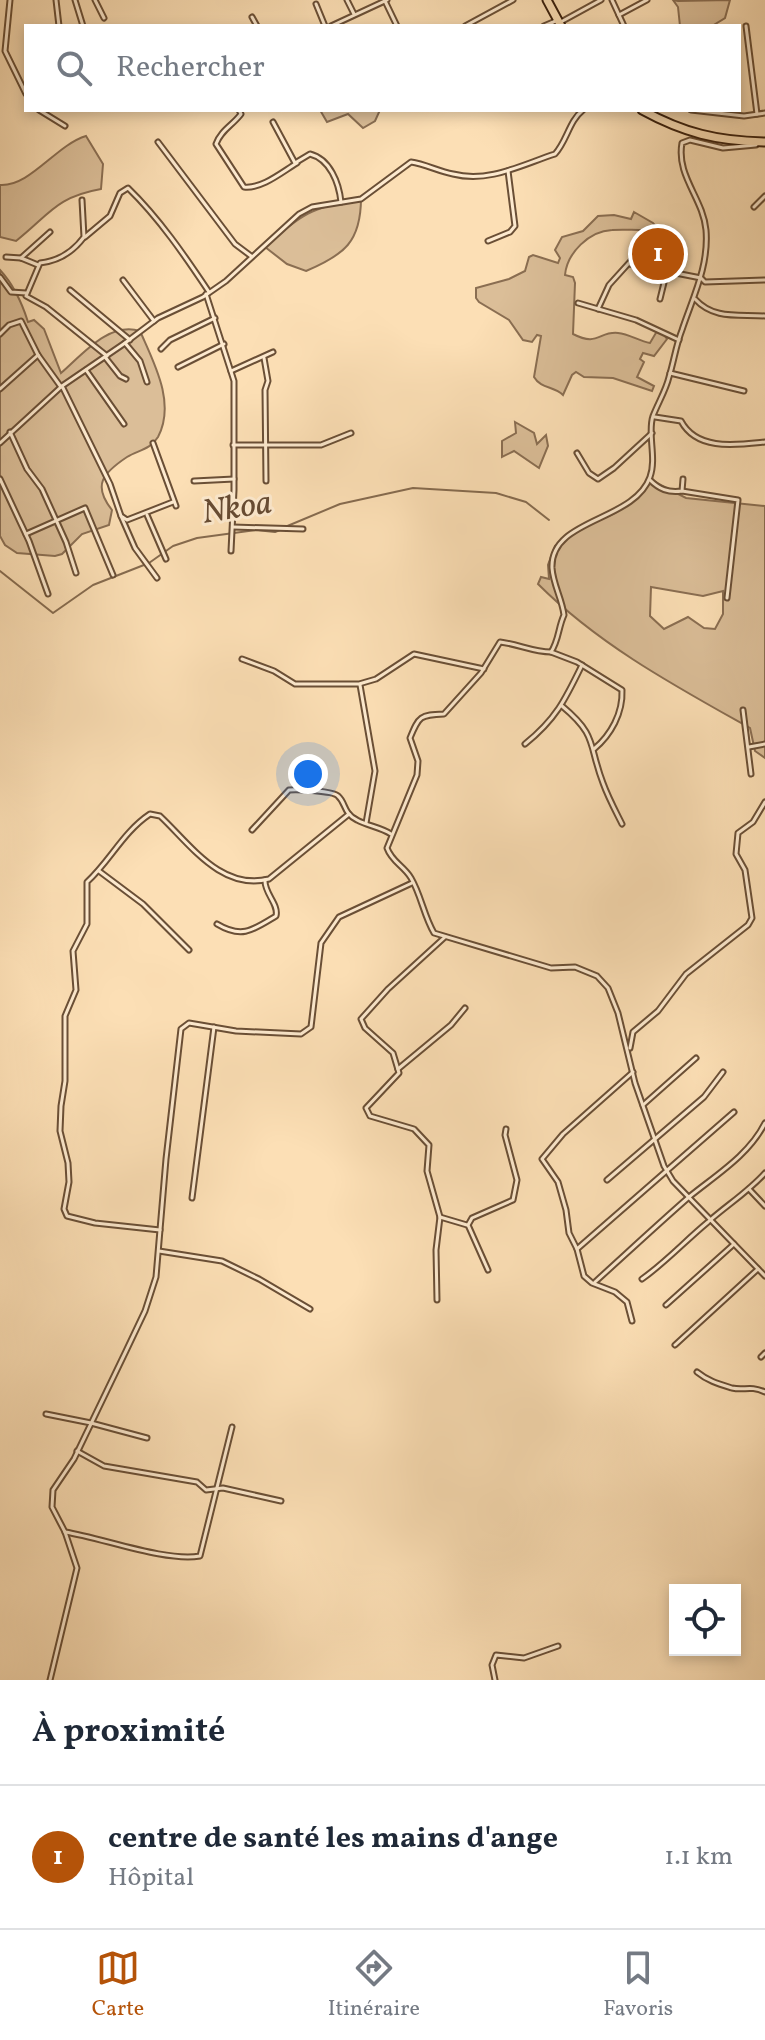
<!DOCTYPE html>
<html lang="fr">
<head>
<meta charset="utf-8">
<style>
  :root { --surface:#fff; --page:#f6f6f7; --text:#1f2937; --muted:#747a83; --line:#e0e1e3; --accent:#b45309 }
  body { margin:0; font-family:Vollkorn,serif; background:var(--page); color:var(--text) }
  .controls { position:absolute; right:24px; bottom:24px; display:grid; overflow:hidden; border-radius:0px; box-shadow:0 4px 12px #0003 }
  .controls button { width:72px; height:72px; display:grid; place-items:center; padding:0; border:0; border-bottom:2px solid var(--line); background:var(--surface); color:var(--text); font:40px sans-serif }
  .you { position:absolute; left:308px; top:774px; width:28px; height:28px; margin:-20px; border:6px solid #fff; border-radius:50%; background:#1a73e8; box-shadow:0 0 0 12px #1a73e833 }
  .badge { display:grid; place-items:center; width:52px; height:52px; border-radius:50%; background:var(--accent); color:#fff; font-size:26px; font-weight:700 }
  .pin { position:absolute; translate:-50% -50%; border:4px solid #fff; box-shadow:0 2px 8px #0006 }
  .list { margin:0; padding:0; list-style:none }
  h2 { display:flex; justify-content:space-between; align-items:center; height:104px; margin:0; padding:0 32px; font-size:34px }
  h2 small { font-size:26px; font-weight:400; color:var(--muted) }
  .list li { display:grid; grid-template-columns:52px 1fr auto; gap:24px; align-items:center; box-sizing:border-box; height:144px; padding:0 32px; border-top:2px solid var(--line) }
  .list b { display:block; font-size:30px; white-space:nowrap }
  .list p { margin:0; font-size:26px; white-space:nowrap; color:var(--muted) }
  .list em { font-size:26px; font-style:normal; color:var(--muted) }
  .icon { flex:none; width:44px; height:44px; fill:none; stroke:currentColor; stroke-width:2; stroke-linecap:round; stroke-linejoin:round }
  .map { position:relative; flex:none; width:765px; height:1680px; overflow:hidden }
  .search { position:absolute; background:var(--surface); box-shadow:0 4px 12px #0003; left:24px; right:24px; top:24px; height:88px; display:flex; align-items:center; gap:20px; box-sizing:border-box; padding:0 28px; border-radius:0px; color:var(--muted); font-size:30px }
  .sheet { height:248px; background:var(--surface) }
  nav { display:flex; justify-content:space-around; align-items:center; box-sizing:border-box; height:112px; border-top:2px solid var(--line); background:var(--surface); font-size:22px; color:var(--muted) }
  nav a { display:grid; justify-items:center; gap:4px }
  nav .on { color:var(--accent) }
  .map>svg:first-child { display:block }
</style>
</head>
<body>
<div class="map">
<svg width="765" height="1680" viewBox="0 0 765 1680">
  <rect width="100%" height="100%" fill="#fcdfb5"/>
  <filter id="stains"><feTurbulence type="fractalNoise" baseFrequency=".0025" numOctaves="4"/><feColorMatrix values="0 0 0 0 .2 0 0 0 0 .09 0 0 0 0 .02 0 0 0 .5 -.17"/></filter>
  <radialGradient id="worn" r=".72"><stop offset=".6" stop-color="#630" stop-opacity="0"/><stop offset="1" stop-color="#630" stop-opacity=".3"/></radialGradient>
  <g fill="#dbbe98" stroke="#8a6e52" stroke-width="2" fill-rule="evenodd">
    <polygon points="673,0 678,1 730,0 725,18 712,26 680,26 678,7"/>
    <polygon points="320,110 380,110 375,121 363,128 348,114 327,122"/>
    <path d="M 86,136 L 103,164 L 101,189 C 56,197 50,214 16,241 L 0,237 L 0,185 C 30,187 56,145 86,136 Z"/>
    <path d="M 361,198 C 361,242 344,255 306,271 L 287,264 L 265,247 C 303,213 310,208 361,198 Z"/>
    <path d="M 634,212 L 653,223 L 658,229 C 642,231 627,229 612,230 C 589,231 567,253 565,275 L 573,277 L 575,283 L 573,334 C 598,347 599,331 618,333 C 629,334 639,341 650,343 L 657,331 L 662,332 L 667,339 L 654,356 L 643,353 L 640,359 L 644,362 L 637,377 L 654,386 L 652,391 L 613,378 L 584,377 L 576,372 L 572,375 L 563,395 C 554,386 541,389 534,377 L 541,336 L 537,335 L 532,342 L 523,340 L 509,320 L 479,302 L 476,298 L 476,288 L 509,279 L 525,271 L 529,257 L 533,255 L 558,263 L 560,258 L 555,250 L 562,237 L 583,231 L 598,216 L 614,215 L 631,219 Z"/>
    <path d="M 0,270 C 14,285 22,303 28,322 L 34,320 L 44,329 L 61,373 C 82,355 109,321 140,331 C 154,363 176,403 158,437 C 150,450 138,450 127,457 C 103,473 92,485 112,510 L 109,525 L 82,534 L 62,554 L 55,556 L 17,553 L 5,545 L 0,536 Z"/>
    <polygon points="515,422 534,433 537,444 546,435 548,446 539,468 514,451 502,457 502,441 516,433"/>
    <path d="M 649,479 L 686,498 L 765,506 L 765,758 L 755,751 L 750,728 C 675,686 599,645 538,584 L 541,577 L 549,579 L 548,565 L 555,546 L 599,518 C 616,518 641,494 649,479 ZM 651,587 L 703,596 L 723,591 L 723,614 L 715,629 L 704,628 L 688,617 L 664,629 L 650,616 Z"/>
  </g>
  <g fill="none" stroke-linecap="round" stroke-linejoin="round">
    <g stroke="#866b4f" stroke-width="2">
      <polyline points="285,527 340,504 413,488 496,493 526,502 549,520"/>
      <polyline points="0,571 53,613 93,585 149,563 173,546 197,538 256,530 275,532 280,530"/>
    </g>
    <defs>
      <g id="minor">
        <polyline points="10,0 5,51 26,94"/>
        <polyline points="56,0 59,26"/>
        <polyline points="75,0 83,26"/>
        <polyline points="95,0 104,18"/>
        <polyline points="347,0 354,14"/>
        <polyline points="612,0 624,26"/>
        <polyline points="385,1 397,26"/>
        <polyline points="316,4 325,26"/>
        <polyline points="619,15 647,0"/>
        <polyline points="252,17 257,26"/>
        <polyline points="559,23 601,0"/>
        <polyline points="331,26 387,0"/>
        <polyline points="465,26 513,0"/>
        <polyline points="544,26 558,20"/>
        <polyline points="746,26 757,114"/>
        <polyline points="39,110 65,126"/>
        <path d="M 239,110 L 241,114 C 233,125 221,130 216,144 L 244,187 C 262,189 282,172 297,163"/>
        <polyline points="691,110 744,116 765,113"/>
        <path d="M 273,122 L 295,163 L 310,154 C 330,159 339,183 341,202"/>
        <polyline points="158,142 235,244 251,256"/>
        <path d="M 756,145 L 723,148 L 690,140 L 682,143 C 676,176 703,198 706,230 C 709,266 693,297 682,330 C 676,345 674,361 669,377 C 666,390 658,403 653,416 C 647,433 657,458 650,477 C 634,522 550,518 552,568 C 553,584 562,599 564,615 C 558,628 559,640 551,652 C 533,652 518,644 500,642 L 481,673 L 444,714 C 420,715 419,716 410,738 L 418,761 L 417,775 L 387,848 C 392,862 404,866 411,878 C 421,895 424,916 434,933 L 551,968 L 575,967 L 597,976 L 608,988 L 618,1013 L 635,1083 L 664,1166 L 673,1181 L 765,1276"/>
        <path d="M 82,200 L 84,237 C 73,252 58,261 40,263 L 26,296 L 46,307 L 107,356"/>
        <polyline points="754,207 765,196"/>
        <path d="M 85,237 L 110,216 L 120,193 L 128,188 C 159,218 185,256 209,292"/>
        <polyline points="488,241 510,232 515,226 508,171"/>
        <polyline points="6,257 21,258 38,265"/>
        <polyline points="21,258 50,232"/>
        <polyline points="630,264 701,278 705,282 765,280"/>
        <polyline points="0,277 11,292 26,293"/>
        <polyline points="123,280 154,321"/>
        <polyline points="70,290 130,340"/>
        <polyline points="206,294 234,381 234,490 231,551"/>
        <polyline points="660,299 675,238"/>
        <path d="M 695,299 C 714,320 739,314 765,316"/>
        <polyline points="578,303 636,320 679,340"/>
        <polyline points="598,309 609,285 638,253"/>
        <polyline points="0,334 9,325 21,321 38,355 61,387"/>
        <polyline points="125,343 140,361 147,382"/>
        <polyline points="161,349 170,340 215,318"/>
        <polyline points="105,357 120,376 126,379"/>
        <polyline points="264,358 268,381 265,390 266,481"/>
        <polyline points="178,367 224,344"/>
        <polyline points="86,370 124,424"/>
        <polyline points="231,371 273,352"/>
        <polyline points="670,373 744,391"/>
        <polyline points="62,386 110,484 121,516 127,520 173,502"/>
        <polyline points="0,389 38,355"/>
        <path d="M 655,417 L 681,421 C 697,451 736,445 765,442"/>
        <polyline points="10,432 27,469 42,489 66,542 76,573"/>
        <path d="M 0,443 L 62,386 L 125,343 L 158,318 L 203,297 L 226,281 L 299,214 L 312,207 L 361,199 L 411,162 C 425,164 438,171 453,174 C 489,183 521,165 555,154 C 567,141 569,121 583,110"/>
        <polyline points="153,443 176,506"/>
        <polyline points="233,445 321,445 351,433"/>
        <polyline points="577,453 589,473 598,479 614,468 652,433"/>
        <polyline points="0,479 29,541 48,594"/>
        <path d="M 650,480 C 659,489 668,493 682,491 L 683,479"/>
        <polyline points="194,481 234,479"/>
        <polyline points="682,491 738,500 727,598"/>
        <polyline points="147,515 166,559"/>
        <polyline points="121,516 135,548 157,578"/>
        <polyline points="233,527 303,529"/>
        <polyline points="26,534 85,508 113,575"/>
        <path d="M 551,652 L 577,662 L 622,690 C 623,713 611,735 594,749"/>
        <polyline points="242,659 274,671 295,684 359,684 376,679 414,654 484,669"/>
        <polyline points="360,685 375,771 366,823"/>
        <path d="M 562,706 C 598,736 588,744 603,783 C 608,797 615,810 622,824"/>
        <polyline points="743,710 751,774"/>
        <path d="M 525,744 C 556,719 565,700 582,665"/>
        <polyline points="749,747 765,744"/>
        <path d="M 252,830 L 289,790 C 296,789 334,791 338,796 C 346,803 343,813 357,820 C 368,826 380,827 391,834"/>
        <polyline points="99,871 143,904 189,950"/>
        <path d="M 217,924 C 242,939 253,930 276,916 C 279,904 264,893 265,880"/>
        <polyline points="630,1048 633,1032 658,1011 686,974 748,925 752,918 745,870 736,854 738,833 753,822 765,802"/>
        <polyline points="398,1069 451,1025 465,1008"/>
        <polyline points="643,1105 696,1058"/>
        <polyline points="607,1180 704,1097 723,1072"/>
        <polyline points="749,1189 765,1206"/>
        <polyline points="192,1198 214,1027"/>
        <polyline points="440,1217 467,1225"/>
        <path d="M 160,1230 L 95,1223 L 67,1216 L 64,1209 L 69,1182 L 68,1163 L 60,1131 L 61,1106 L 65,1081 L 65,1016 L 76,990 L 73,951 L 87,924 L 87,882 C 110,861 123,832 150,814 L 160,816 C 190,844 221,891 269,879 L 349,814"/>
        <polyline points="577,1249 734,1112"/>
        <polyline points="159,1251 222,1261 259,1279 310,1309"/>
        <polyline points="488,1270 468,1225 472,1218 513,1200 517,1180 505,1135 506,1129"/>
        <path d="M 642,1279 C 666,1262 685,1241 708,1222 C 727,1205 748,1192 765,1173"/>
        <path d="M 595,1282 C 627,1253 657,1225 689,1197 C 716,1175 749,1155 765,1123"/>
        <polyline points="437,1300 436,1250 440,1217 427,1171 429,1145 414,1129 370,1116 366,1108 399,1073 393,1053 365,1028 361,1019 388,989 445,937"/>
        <polyline points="666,1305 734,1244"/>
        <polyline points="632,1321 627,1302 615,1292 592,1283 584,1276 577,1249 569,1233 566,1210 558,1182 542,1159 563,1134 633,1072"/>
        <polyline points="675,1345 758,1269"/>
        <polyline points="761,1357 765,1353"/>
        <path d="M 697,1372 C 708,1381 719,1384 732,1388 C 745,1391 749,1385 765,1392"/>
        <polyline points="46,1414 91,1423 147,1438"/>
        <polyline points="77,1451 104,1466 197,1482 206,1490 223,1488 281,1501"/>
        <path d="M 65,1532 C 103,1538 165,1562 200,1556 L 232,1427"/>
        <polyline points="50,1680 77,1568 65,1532 52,1507 53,1490 74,1459 126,1351 145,1311 156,1277 166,1159 181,1029 189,1023 236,1031 301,1034 311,1027 321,943 339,917 412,883"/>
        <polyline points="495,1680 492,1665 496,1655 524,1658 558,1646"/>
      </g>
      <g id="trunk">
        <polyline points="547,0 561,26"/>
        <path d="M 642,110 C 684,133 717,141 765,142"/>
      </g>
    </defs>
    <use href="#minor" stroke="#6a4f36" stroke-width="7"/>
    <use href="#trunk" stroke="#391f0c" stroke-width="11"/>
    <use href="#minor" stroke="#fdeacf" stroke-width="3"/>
    <use href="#trunk" stroke="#fcdfb5" stroke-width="7"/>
  </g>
  <g text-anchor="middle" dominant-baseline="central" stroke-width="6" stroke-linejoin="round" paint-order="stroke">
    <g font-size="34" font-style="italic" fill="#664b33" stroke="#fdeacf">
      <text transform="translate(237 509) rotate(-9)">Nkoa</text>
    </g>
  </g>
  <rect width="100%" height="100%" filter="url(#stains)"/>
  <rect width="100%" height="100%" fill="url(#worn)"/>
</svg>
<div class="controls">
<button><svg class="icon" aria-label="locate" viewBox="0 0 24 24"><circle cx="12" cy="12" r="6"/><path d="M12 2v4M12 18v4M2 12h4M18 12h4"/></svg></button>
</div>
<div class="you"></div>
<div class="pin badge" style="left:658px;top:254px">1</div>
<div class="search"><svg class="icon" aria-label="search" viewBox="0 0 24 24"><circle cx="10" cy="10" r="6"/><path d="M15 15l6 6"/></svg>Rechercher</div>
</div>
<section class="sheet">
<h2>À proximité<small></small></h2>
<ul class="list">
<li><span class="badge">1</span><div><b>centre de santé les mains d'ange</b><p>Hôpital</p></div><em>1.1 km</em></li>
</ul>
</section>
<nav>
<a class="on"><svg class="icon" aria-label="map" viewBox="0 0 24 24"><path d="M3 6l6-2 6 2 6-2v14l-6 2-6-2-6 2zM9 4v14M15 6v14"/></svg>Carte</a>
<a><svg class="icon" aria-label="directions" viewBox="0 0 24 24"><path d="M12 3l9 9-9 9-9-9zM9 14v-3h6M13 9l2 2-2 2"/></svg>Itinéraire</a>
<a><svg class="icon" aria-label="saved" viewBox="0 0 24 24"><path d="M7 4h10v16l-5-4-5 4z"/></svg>Favoris</a>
</nav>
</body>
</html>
